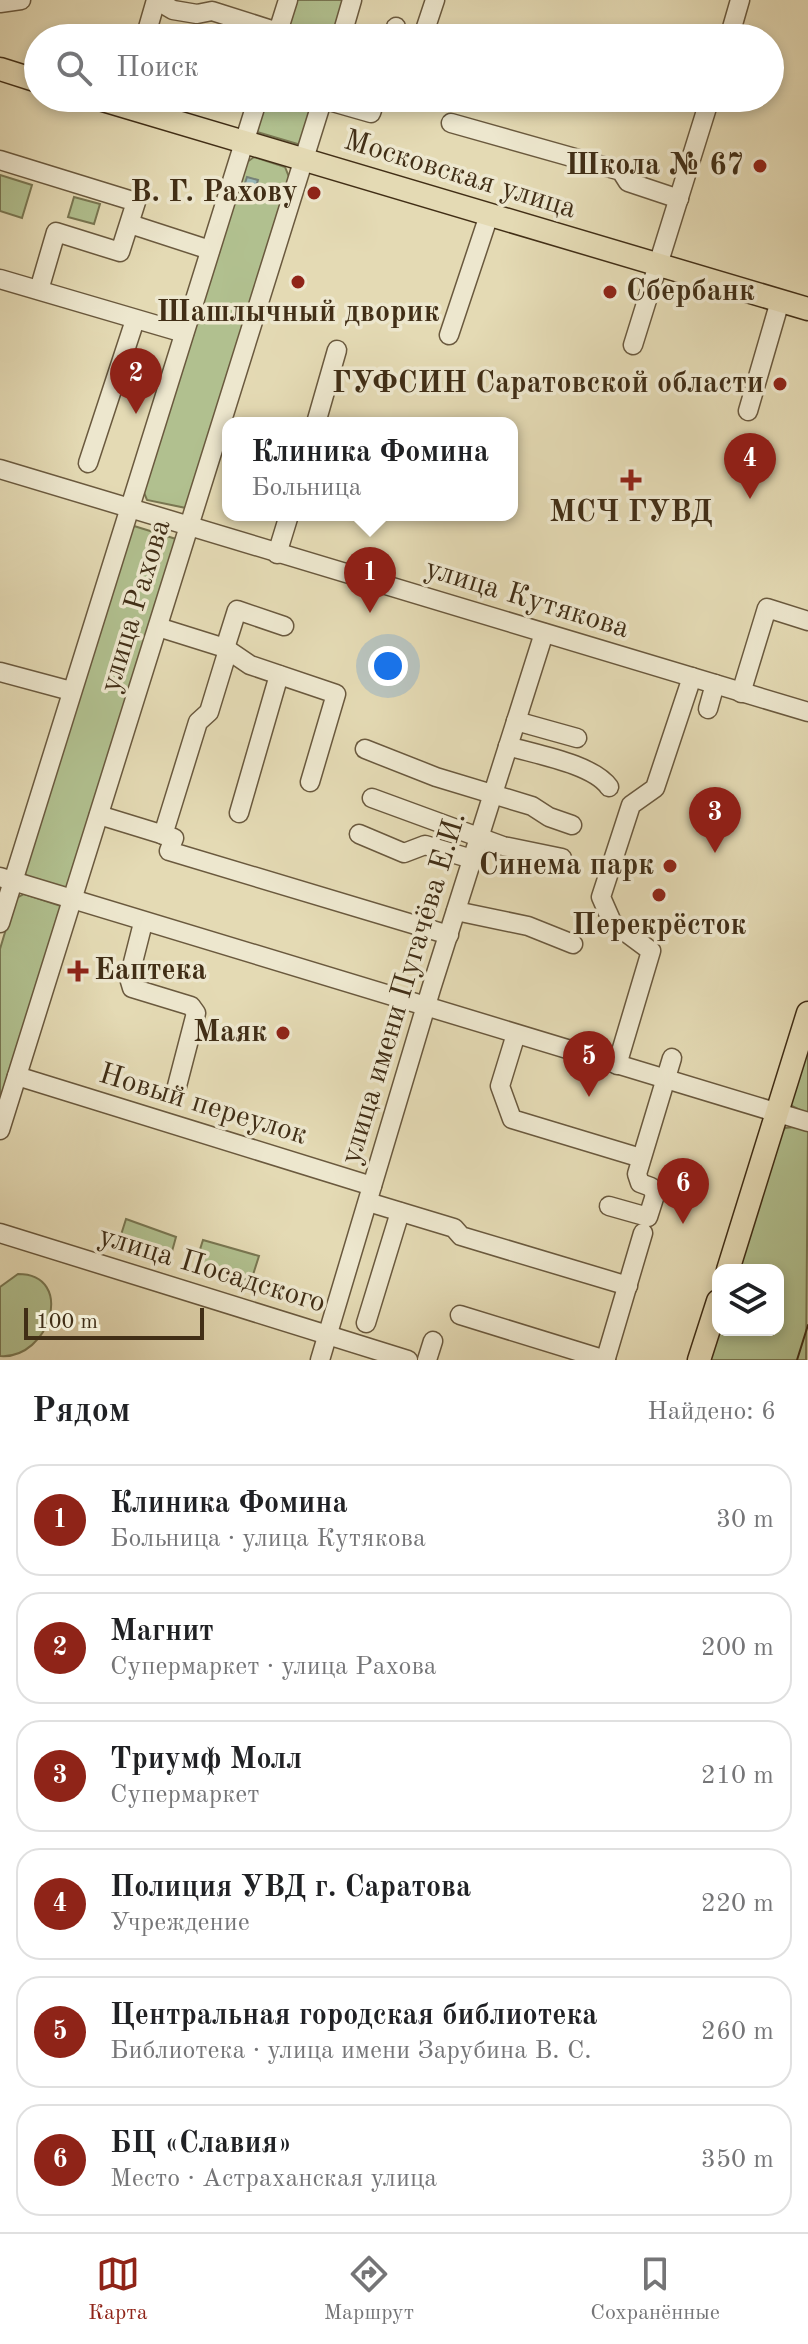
<!DOCTYPE html>
<html lang="ru">
<head>
<meta charset="utf-8">
<style>
  :root { --surface:#fff; --page:#f2f2f2; --text:#202124; --muted:#757577; --line:#e0e0e0; --accent:#8f2418 }
  body { margin:0; font-family:"Old Standard TT",serif; background:var(--page); color:var(--text) }
  .controls { position:absolute; right:24px; bottom:24px; display:grid; overflow:hidden; border-radius:16px; box-shadow:0 4px 12px #0003 }
  .controls button { width:72px; height:72px; display:grid; place-items:center; padding:0; border:0; border-bottom:2px solid var(--line); background:var(--surface); color:var(--text); font:40px sans-serif }
  .scale { position:absolute; left:24px; bottom:20px; width:180px; box-sizing:border-box; padding-left:8px; border:4px solid #412e16; border-top:0; font-size:22px; line-height:28px; white-space:nowrap; color:#412e16; -webkit-text-stroke:6px #ede7ce; paint-order:stroke }
  .you { position:absolute; left:388px; top:666px; width:28px; height:28px; margin:-20px; border:6px solid #fff; border-radius:50%; background:#1a73e8; box-shadow:0 0 0 12px #1a73e833 }
  .badge { display:grid; place-items:center; width:52px; height:52px; border-radius:50%; background:var(--accent); color:#fff; font-size:26px; font-weight:700 }
  .pin { position:absolute; translate:-50% -66px; filter:drop-shadow(0 2px 4px #0008) }
  .pin::after { content:''; position:absolute; top:42px; width:28px; height:24px; background:inherit; clip-path:polygon(0 0,100% 0,50% 100%) }
  .popup { position:absolute; left:222px; top:417px; width:296px; height:104px; box-sizing:border-box; display:grid; place-content:center; border-radius:16px; background:var(--surface); filter:drop-shadow(0 2px 6px #0005); font-size:26px; white-space:nowrap; color:var(--muted) }
  .popup b { font-size:30px; color:var(--text) }
  .popup::after { content:''; position:absolute; left:50%; top:100%; margin-left:-16px; border:16px solid transparent; border-top-color:var(--surface) }
  .list { margin:0; padding:0; list-style:none }
  h2 { display:flex; justify-content:space-between; align-items:center; height:104px; margin:0; padding:0 32px; font-size:34px }
  h2 small { font-size:26px; font-weight:400; color:var(--muted) }
  .list li { display:grid; grid-template-columns:52px 1fr auto; gap:24px; align-items:center; box-sizing:border-box; height:112px; margin:0 16px 16px; padding:0 16px; border:2px solid var(--line); border-radius:24px }
  .list b { display:block; font-size:30px; white-space:nowrap }
  .list p { margin:0; font-size:26px; white-space:nowrap; color:var(--muted) }
  .list em { font-size:26px; font-style:normal; color:var(--muted) }
  .icon { flex:none; width:44px; height:44px; fill:none; stroke:currentColor; stroke-width:2; stroke-linecap:round; stroke-linejoin:round }
  .map { position:relative; flex:none; width:808px; height:1360px; overflow:hidden }
  .search { position:absolute; background:var(--surface); box-shadow:0 4px 12px #0003; left:24px; right:24px; top:24px; height:88px; display:flex; align-items:center; gap:20px; box-sizing:border-box; padding:0 28px; border-radius:44px; color:var(--muted); font-size:30px }
  .sheet { height:872px; background:var(--surface) }
  nav { display:flex; justify-content:space-around; align-items:center; box-sizing:border-box; height:112px; border-top:2px solid var(--line); background:var(--surface); font-size:22px; color:var(--muted) }
  nav a { display:grid; justify-items:center; gap:4px }
  nav .on { color:var(--accent) }
  .map>svg:first-child { display:block }
</style>
</head>
<body>
<div class="map">
<svg width="808" height="1360" viewBox="0 0 808 1360">
  <rect width="100%" height="100%" fill="#e4dab4"/>
  <filter id="stains"><feTurbulence type="fractalNoise" baseFrequency=".0025" numOctaves="4"/><feColorMatrix values="0 0 0 0 .2 0 0 0 0 .09 0 0 0 0 .02 0 0 0 .5 -.17"/></filter>
  <radialGradient id="worn" r=".72"><stop offset=".6" stop-color="#630" stop-opacity="0"/><stop offset="1" stop-color="#630" stop-opacity=".3"/></radialGradient>
  <g fill="#b1c08f" stroke="#797752" stroke-width="2">
    <polygon points="296,0 346,0 335,38 284,38"/>
    <polygon points="266,98 317,98 301,145 257,132"/>
    <polygon points="254,157 285,167 289,177 186,508 147,500 142,488 243,165"/>
    <polygon points="0,175 32,185 22,218 0,211"/>
    <polygon points="74,197 100,204 94,224 68,217"/>
    <polygon points="134,526 176,539 69,888 64,889 27,876 23,871 130,529"/>
    <polygon points="24,894 61,906 0,1114 0,949 15,899"/>
    <polygon points="808,1039 808,1114 790,1105"/>
    <polygon points="794,1127 808,1130 806,1360 709,1360 718,1330 778,1330 778,1270 737,1270 779,1135 785,1128"/>
    <polygon points="126,1219 176,1237 171,1255 120,1238"/>
    <polygon points="203,1240 259,1256 251,1281 195,1265"/>
    <path d="M 18,1274 C 76,1274 50,1360 0,1356 L 0,1287 Z"/>
  </g>
  <polygon fill="#9ab8b8" stroke="#768177" stroke-width="2" points="247,177 258,180 252,201 240,198"/>
  <g fill="none" stroke-linecap="round" stroke-linejoin="round">
    <defs>
      <g id="minor">
        <polyline points="156,0 173,10 197,14 212,11 278,32"/>
        <polyline points="0,3 21,0"/>
        <polyline points="424,33 435,0"/>
        <polyline points="116,36 122,38"/>
        <polyline points="145,38 156,0"/>
        <polyline points="276,38 288,0"/>
        <polyline points="341,38 352,0"/>
        <polyline points="393,38 396,27"/>
        <polyline points="729,38 740,0"/>
        <polyline points="322,99 371,113 376,98"/>
        <polyline points="451,123 621,171 628,182 679,199"/>
        <polyline points="0,160 136,202 120,252 56,232 39,290"/>
        <polyline points="130,224 210,250"/>
        <polyline points="0,279 184,333"/>
        <polyline points="449,335 489,215"/>
        <polyline points="633,345 710,98"/>
        <polyline points="748,411 780,301"/>
        <polyline points="316,423 337,350"/>
        <polyline points="88,463 135,320"/>
        <polyline points="0,469 808,712"/>
        <polyline points="277,554 289,515"/>
        <polyline points="158,627 225,648 250,665 336,694 310,782"/>
        <polyline points="225,648 237,610 284,626"/>
        <polyline points="0,672 71,691"/>
        <polyline points="741,693 767,608 808,621"/>
        <polyline points="708,709 715,684"/>
        <polyline points="516,721 577,738"/>
        <path d="M 508,746 C 534,754 593,764 609,787"/>
        <polyline points="365,749 436,777 532,806 549,817 572,825"/>
        <polyline points="372,798 503,846 562,858"/>
        <polyline points="239,813 279,675"/>
        <polyline points="99,815 174,838 169,851 449,935"/>
        <polyline points="359,834 404,853 425,845 472,859"/>
        <polyline points="163,835 198,722 209,712 228,650"/>
        <polyline points="0,877 808,1122"/>
        <polyline points="456,911 528,926 573,944"/>
        <polyline points="0,923 258,98"/>
        <polyline points="143,923 129,978 132,988 191,1006 196,1013 177,1086"/>
        <polyline points="516,1034 500,1086 512,1119 641,1158"/>
        <polyline points="617,1065 651,951 612,922 601,897 631,805 655,788 692,677"/>
        <polyline points="17,1076 372,1186"/>
        <polyline points="0,1130 323,98"/>
        <polyline points="368,1202 454,1228 461,1236 628,1286"/>
        <polyline points="609,1206 648,1217 655,1195 651,1187 640,1183 637,1174 672,1058"/>
        <polyline points="0,1233 408,1360"/>
        <polyline points="460,1315 606,1360"/>
        <polyline points="366,1323 400,1212"/>
        <polyline points="606,1358 643,1233"/>
        <polyline points="320,1360 431,989 544,633"/>
        <polyline points="427,1360 433,1341"/>
      </g>
      <g id="major">
        <polyline points="0,69 38,81"/>
        <polyline points="96,98 808,309"/>
        <polyline points="728,1270 808,1013"/>
        <polyline points="699,1360 718,1301"/>
      </g>
    </defs>
    <use href="#minor" stroke="#6a593e" stroke-width="21"/>
    <use href="#major" stroke="#412e16" stroke-width="25"/>
    <use href="#minor" stroke="#ede7ce" stroke-width="18"/>
    <use href="#major" stroke="#e4dab4" stroke-width="22"/>
    <polyline stroke="#412e16" stroke-width="2" points="797,1360 808,1325"/>
  </g>
  <g fill="#8f2418" stroke="#ede7ce" stroke-width="3">
    <circle cx="760" cy="166" r="8"/>
    <circle cx="314" cy="193" r="8"/>
    <circle cx="298" cy="282" r="8"/>
    <circle cx="610" cy="292" r="8"/>
    <circle cx="780" cy="384" r="8"/>
    <path d="M627 468h8v8h8v8h-8v8h-8v-8h-8v-8h8z"/>
    <circle cx="670" cy="866" r="8"/>
    <circle cx="659" cy="895" r="8"/>
    <path d="M74 959h8v8h8v8h-8v8h-8v-8h-8v-8h8z"/>
    <circle cx="283" cy="1033" r="8"/>
  </g>
  <g text-anchor="middle" dominant-baseline="central" stroke-width="7" stroke-linejoin="round" paint-order="stroke">
    <g font-size="30" font-weight="bold" fill="#412e16" stroke="#ede7ce" text-anchor="end">
      <text x="744" y="166">Школа № 67</text>
      <text x="298" y="193">В. Г. Рахову</text>
      <text x="626" y="292" text-anchor="start">Сбербанк</text>
      <text x="298" y="313" text-anchor="middle">Шашлычный дворик</text>
      <text x="764" y="384">ГУФСИН Саратовской области</text>
      <text x="631" y="513" text-anchor="middle">МСЧ ГУВД</text>
      <text x="654" y="866">Синема парк</text>
      <text x="659" y="926" text-anchor="middle">Перекрёсток</text>
      <text x="94" y="971" text-anchor="start">Еаптека</text>
      <text x="267" y="1033">Маяк</text>
    </g>
    <g font-size="30" fill="#412e16" stroke="#ede7ce">
      <text transform="translate(460 175) rotate(17)">Московская улица</text>
      <text transform="translate(527 599) rotate(17)">улица Кутякова</text>
      <text transform="translate(136 606) rotate(-73)">улица Рахова</text>
      <text transform="translate(404 988) rotate(-73)">улица имени Пугачёва Е.И.</text>
      <text transform="translate(203 1105) rotate(17)">Новый переулок</text>
      <text transform="translate(212 1270) rotate(17)">улица Посадского</text>
    </g>
  </g>
  <rect width="100%" height="100%" filter="url(#stains)"/>
  <rect width="100%" height="100%" fill="url(#worn)"/>
</svg>
<div class="controls">
<button><svg class="icon" aria-label="layers" viewBox="0 0 24 24"><path d="M12 4l9 5-9 5-9-5zM3 14l9 5 9-5"/></svg></button>
</div>
<div class="scale">100 m</div>
<div class="you"></div>
<div class="pin badge" style="left:370px;top:613px">1</div>
<div class="popup"><b>Клиника Фомина</b>Больница</div>
<div class="pin badge" style="left:136px;top:414px">2</div>
<div class="pin badge" style="left:715px;top:853px">3</div>
<div class="pin badge" style="left:750px;top:499px">4</div>
<div class="pin badge" style="left:589px;top:1097px">5</div>
<div class="pin badge" style="left:683px;top:1224px">6</div>
<div class="search"><svg class="icon" aria-label="search" viewBox="0 0 24 24"><circle cx="10" cy="10" r="6"/><path d="M15 15l6 6"/></svg>Поиск</div>
</div>
<section class="sheet">
<h2>Рядом<small>Найдено: 6</small></h2>
<ul class="list">
<li><span class="badge">1</span><div><b>Клиника Фомина</b><p>Больница · улица Кутякова</p></div><em>30 m</em></li>
<li><span class="badge">2</span><div><b>Магнит</b><p>Супермаркет · улица Рахова</p></div><em>200 m</em></li>
<li><span class="badge">3</span><div><b>Триумф Молл</b><p>Супермаркет</p></div><em>210 m</em></li>
<li><span class="badge">4</span><div><b>Полиция УВД г. Саратова</b><p>Учреждение</p></div><em>220 m</em></li>
<li><span class="badge">5</span><div><b>Центральная городская библиотека</b><p>Библиотека · улица имени Зарубина В. С.</p></div><em>260 m</em></li>
<li><span class="badge">6</span><div><b>БЦ «Славия»</b><p>Место · Астраханская улица</p></div><em>350 m</em></li>
</ul>
</section>
<nav>
<a class="on"><svg class="icon" aria-label="map" viewBox="0 0 24 24"><path d="M3 6l6-2 6 2 6-2v14l-6 2-6-2-6 2zM9 4v14M15 6v14"/></svg>Карта</a>
<a><svg class="icon" aria-label="directions" viewBox="0 0 24 24"><path d="M12 3l9 9-9 9-9-9zM9 14v-3h6M13 9l2 2-2 2"/></svg>Маршрут</a>
<a><svg class="icon" aria-label="saved" viewBox="0 0 24 24"><path d="M7 4h10v16l-5-4-5 4z"/></svg>Сохранённые</a>
</nav>
</body>
</html>
